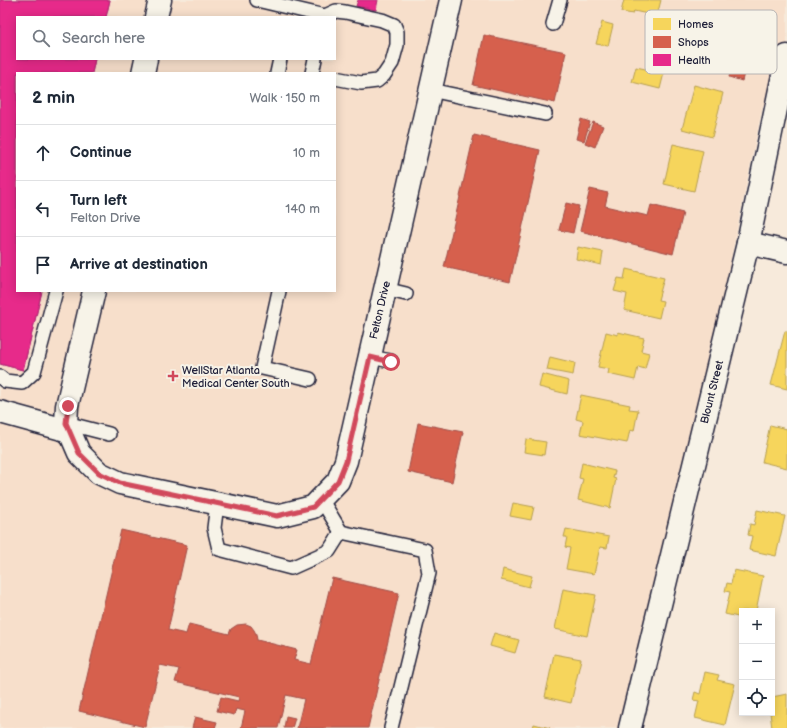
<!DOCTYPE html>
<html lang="en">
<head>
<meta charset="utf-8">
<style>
  :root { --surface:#fff; --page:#f6f6f7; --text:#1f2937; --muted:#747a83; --line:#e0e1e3 }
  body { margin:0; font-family:"Balsamiq Sans",sans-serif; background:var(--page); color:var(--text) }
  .controls { position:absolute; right:12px; bottom:12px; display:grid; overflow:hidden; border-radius:0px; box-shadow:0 2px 10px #0003 }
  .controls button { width:36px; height:36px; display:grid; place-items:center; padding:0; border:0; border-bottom:1px solid var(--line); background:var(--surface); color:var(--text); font:20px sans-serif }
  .stop { position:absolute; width:12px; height:12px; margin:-9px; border:3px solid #d1495b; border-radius:50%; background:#fff }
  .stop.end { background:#d1495b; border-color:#fff; box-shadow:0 1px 4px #0008 }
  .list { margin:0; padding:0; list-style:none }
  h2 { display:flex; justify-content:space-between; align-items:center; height:52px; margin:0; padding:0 16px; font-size:17px }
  h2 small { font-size:13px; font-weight:400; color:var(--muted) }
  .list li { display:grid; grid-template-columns:26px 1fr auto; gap:12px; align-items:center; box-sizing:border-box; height:56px; padding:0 16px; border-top:1px solid var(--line) }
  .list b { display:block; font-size:15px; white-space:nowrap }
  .list p { margin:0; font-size:13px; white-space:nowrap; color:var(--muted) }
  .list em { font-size:13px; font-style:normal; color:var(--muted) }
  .icon { flex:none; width:22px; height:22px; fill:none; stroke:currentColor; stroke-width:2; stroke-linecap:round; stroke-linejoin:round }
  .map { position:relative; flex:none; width:787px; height:728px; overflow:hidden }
  .search { position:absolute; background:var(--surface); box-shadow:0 2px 10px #0003; left:16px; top:16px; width:320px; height:44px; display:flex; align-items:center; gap:10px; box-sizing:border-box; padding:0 14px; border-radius:0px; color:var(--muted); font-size:15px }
  .panel { position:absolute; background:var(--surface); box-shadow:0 2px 10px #0003; left:16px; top:72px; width:320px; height:220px; border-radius:0px }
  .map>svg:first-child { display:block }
</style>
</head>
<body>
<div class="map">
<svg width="787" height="728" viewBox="0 0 787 728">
  <rect width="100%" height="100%" fill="#f7eadb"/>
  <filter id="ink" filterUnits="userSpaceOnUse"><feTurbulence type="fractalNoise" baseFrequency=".025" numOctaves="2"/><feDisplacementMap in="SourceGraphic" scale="8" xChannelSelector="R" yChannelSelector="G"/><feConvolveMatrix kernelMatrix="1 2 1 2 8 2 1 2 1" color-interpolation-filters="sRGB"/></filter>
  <g filter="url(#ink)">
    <path fill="#f7dfcb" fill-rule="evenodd" d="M 0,0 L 787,0 L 787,110 L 763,105 L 633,728 L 0,728 ZM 17,17 L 335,17 L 335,59 L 17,59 ZM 17,73 L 335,73 L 335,291 L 17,291 Z"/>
    <g fill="#f6d55c" stroke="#b69f52">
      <polygon points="624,0 661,0 657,16 634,11 633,14 621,12"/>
      <polygon points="602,22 613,25 608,46 596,44"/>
      <polygon points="636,67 664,73 660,89 632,82"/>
      <polygon points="694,85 723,93 712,137 682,129"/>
      <polygon points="673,144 703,151 694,191 664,184"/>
      <polygon points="578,247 603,252 601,265 576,259"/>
      <polygon points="626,269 664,278 658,300 663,301 659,318 624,310 627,294 614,291 618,278 624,279"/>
      <polygon points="785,331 787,331 787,389 771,385"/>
      <polygon points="606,332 618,335 618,332 644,338 641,351 649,353 645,369 638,367 635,380 608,374 609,369 598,367"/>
      <polygon points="550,357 575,363 573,375 547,370"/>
      <polygon points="542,374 569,381 567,394 539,387"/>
      <polygon points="581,395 630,405 629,409 638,410 634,431 630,430 627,443 580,434 583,421 576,419"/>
      <polygon points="770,425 787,429 787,468 762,462"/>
      <polygon points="526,439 546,442 544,455 524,452"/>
      <polygon points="582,463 615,471 613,478 616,479 610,508 578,500 583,479 579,478"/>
      <polygon points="513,503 534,507 531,520 510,516"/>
      <polygon points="757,510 785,516 776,556 749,550 752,536 748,535 750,524 754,525"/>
      <polygon points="566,529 609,537 607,548 600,547 594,574 566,569 570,548 565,547 567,537 564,537"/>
      <polygon points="503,569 532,576 529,587 501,580"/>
      <polygon points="734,570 763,576 756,611 742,611 742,618 725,614 730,592 725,591 727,583 731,584"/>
      <polygon points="563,589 596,595 587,636 555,629"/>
      <polygon points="494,633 519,640 515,653 490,646"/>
      <polygon points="554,654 581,659 571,703 545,697"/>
      <polygon points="705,672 719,675 717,680 735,684 725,725 695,718 699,701 693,700 695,692 700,694"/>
      <polygon points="787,694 787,728 772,728 770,713 772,713 772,697"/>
      <polygon points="534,724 550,728 533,728"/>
    </g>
    <g fill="#d6604d" stroke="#a04d48">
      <polygon points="484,35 566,52 555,103 473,85"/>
      <polygon points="733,62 746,65 742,81 729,77"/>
      <polygon points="581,119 590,122 584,141 576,139"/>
      <polygon points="593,122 603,126 595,147 585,143"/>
      <polygon points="474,135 540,150 510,282 444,267"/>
      <polygon points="590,189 608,193 605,206 648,216 651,205 683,213 673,254 580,231"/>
      <polygon points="566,203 579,206 573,233 559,230"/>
      <polygon points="418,423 463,432 452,482 408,472"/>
      <polygon points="121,530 187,545 168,630 186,634 189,624 229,634 231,629 237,625 246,624 251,626 254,630 256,634 257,640 297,650 294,660 311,664 332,578 399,593 368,728 297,728 304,699 286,695 278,728 241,728 245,711 236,709 234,715 217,711 221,697 238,701 239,697 175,682 179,669 160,665 145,727 79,711"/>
      <polygon points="286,716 295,718 292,728 284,728"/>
      <polygon points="195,717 217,722 215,728 192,728"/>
    </g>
    <g fill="#e7298a" stroke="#ac2772">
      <polygon points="0,0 110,0 106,17 17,17 17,59 95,59 92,73 17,73 17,291 42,291 23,370 0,364"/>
      <polygon points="0,0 110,0 106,17 17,17 17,59 95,59 92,73 17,73 17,291 42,291 23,370 0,364"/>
      <polygon points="358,0 378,0 376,10 356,6"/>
    </g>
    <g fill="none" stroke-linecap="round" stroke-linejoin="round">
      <defs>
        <g id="service">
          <polyline points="257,0 325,16 325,17"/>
          <polyline points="325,16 336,11 345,12 382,20 394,25 397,32 397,45 392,63 384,75 377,81 361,83 335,78"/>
          <polyline points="553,24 560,0"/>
          <polyline points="277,73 280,59"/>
          <polyline points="312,73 315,59"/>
          <polyline points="430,90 545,114"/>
          <polyline points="385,289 406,294"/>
          <polyline points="279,291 262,368 310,379"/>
          <polyline points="370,357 391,361"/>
          <polyline points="0,377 5,381 22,383 34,372 56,291"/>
          <polyline points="66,423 109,434"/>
          <polyline points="321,499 341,532"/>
          <polyline points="217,504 214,528 219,549 291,568 329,551 341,532 425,550 429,573 391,728"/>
        </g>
        <g id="minor">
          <polyline points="156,17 160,0"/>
          <polyline points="143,73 146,59"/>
          <polyline points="748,243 787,252"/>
          <polyline points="94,291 67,406 66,423 79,453 99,473 120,483 277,516 313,507 338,481 346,461 451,0"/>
          <polyline points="0,412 69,431"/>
          <polyline points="630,728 748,243 787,56"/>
        </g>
      </defs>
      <use href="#service" stroke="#22223b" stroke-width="16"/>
      <use href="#minor" stroke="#22223b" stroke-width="25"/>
      <use href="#service" stroke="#f7f3e8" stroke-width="13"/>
      <use href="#minor" stroke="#f7f3e8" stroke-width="22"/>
    </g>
  </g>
  <g fill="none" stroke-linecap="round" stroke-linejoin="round" filter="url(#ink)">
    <polyline stroke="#d1495b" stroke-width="5" points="68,406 66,423 79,453 99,473 120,483 277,516 313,507 338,481 346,461 370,357 391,362"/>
  </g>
  <path fill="#d1495b" stroke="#f7f3e8" stroke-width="1.5" d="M171 370h4v4h4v4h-4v4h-4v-4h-4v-4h4z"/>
  <g text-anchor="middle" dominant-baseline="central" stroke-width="4" stroke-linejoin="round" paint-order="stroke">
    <g font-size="11" fill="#22223b" stroke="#f7f3e8">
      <text transform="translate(380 310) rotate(-77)">Felton Drive</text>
      <text transform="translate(712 392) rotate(-76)">Blount Street</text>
    </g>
    <g font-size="11" fill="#22223b" stroke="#f7f3e8" text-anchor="start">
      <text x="182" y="370">WellStar Atlanta<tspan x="182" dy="13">Medical Center South</tspan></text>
    </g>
  </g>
  <rect x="645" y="10" width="132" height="64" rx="6" fill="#f7f3e8" stroke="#b7b4b4" stroke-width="1"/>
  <rect x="653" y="18" width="18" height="12" fill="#f6d55c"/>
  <rect x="653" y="36" width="18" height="12" fill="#d6604d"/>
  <rect x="653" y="54" width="18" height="12" fill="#e7298a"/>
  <g font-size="11" fill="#22223b">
    <text x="678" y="28">Homes</text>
    <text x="678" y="46">Shops</text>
    <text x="678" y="64">Health</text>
  </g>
</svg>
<div class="controls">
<button>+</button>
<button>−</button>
<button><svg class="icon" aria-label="locate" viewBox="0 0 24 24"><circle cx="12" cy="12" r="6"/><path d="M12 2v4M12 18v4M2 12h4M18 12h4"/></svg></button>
</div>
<div class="stop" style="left:391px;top:362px"></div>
<div class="stop end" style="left:68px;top:406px"></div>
<div class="search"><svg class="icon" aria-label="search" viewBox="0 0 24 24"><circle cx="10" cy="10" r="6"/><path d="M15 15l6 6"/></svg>Search here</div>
<section class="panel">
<h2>2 min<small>Walk · 150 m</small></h2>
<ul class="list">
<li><svg class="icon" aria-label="ahead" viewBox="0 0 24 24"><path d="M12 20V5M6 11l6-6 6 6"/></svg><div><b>Continue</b></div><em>10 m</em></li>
<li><svg class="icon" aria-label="left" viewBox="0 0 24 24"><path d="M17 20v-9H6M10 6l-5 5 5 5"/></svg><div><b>Turn left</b><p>Felton Drive</p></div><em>140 m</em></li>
<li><svg class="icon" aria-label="arrive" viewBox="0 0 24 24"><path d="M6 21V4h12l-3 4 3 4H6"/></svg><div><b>Arrive at destination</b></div></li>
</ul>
</section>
</div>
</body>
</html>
